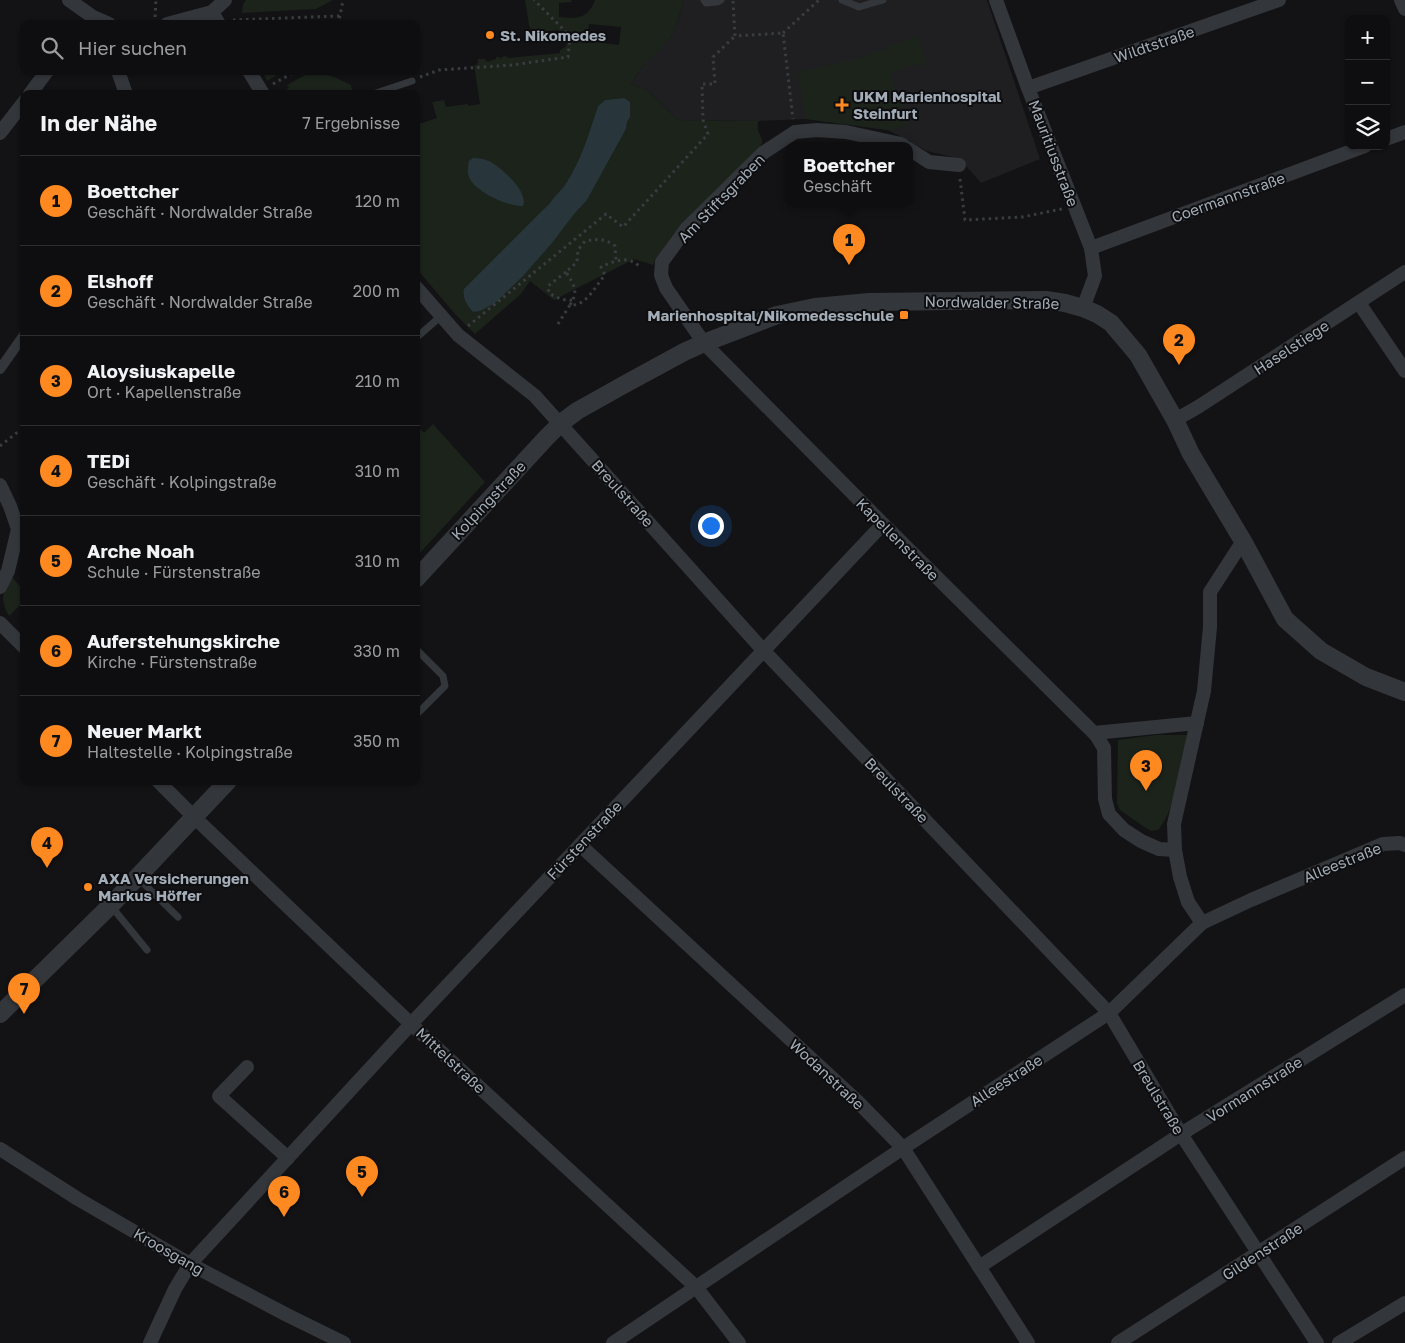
<!DOCTYPE html>
<html lang="de">
<head>
<meta charset="utf-8">
<style>
  :root { --surface:#0e0e10; --page:#1c1c1e; --text:#f1f3f6; --muted:#9b9c9f; --line:#2e2e30; --accent:#ff8921 }
  body { margin:0; font-family:"Golos Text",sans-serif; background:var(--page); color:var(--text) }
  .controls { position:absolute; right:15px; top:15px; display:grid; overflow:hidden; border-radius:10px; box-shadow:0 1px 4px #0004 }
  .controls button { width:45px; height:45px; display:grid; place-items:center; padding:0; border:0; border-bottom:1px solid var(--line); background:var(--surface); color:var(--text); font:25px sans-serif }
  .you { position:absolute; left:710px; top:525px; width:18px; height:18px; margin:-12px; border:4px solid #fff; border-radius:50%; background:#1a73e8; box-shadow:0 0 0 8px #1a73e833 }
  .badge { display:grid; place-items:center; width:32px; height:32px; border-radius:50%; background:var(--accent); color:#111; font-size:16px; font-weight:700 }
  .pin { position:absolute; translate:-50% -41px; filter:drop-shadow(0 1px 2px #0008) }
  .pin::after { content:''; position:absolute; top:26px; width:18px; height:15px; background:inherit; clip-path:polygon(0 0,100% 0,50% 100%) }
  .popup { position:absolute; left:785px; top:142px; width:128px; height:65px; box-sizing:border-box; display:grid; place-content:center; border-radius:10px; background:var(--surface); filter:drop-shadow(0 1px 4px #0005); font-size:16px; white-space:nowrap; color:var(--muted) }
  .popup b { font-size:19px; color:var(--text) }
  .popup::after { content:''; position:absolute; left:50%; top:100%; margin-left:-10px; border:10px solid transparent; border-top-color:var(--surface) }
  .list { margin:0; padding:0; list-style:none }
  h2 { display:flex; justify-content:space-between; align-items:center; height:65px; margin:0; padding:0 20px; font-size:21px }
  h2 small { font-size:16px; font-weight:400; color:var(--muted) }
  .list li { display:grid; grid-template-columns:32px 1fr auto; gap:15px; align-items:center; box-sizing:border-box; height:90px; padding:0 20px; border-top:1px solid var(--line) }
  .list b { display:block; font-size:19px; white-space:nowrap }
  .list p { margin:0; font-size:16px; white-space:nowrap; color:var(--muted) }
  .list em { font-size:16px; font-style:normal; color:var(--muted) }
  .icon { flex:none; width:28px; height:28px; fill:none; stroke:currentColor; stroke-width:2; stroke-linecap:round; stroke-linejoin:round }
  .map { position:relative; flex:none; width:1405px; height:1343px; overflow:hidden }
  .search { position:absolute; background:var(--surface); box-shadow:0 1px 4px #0004; left:20px; top:20px; width:400px; height:55px; display:flex; align-items:center; gap:12px; box-sizing:border-box; padding:0 18px; border-radius:10px; color:var(--muted); font-size:19px }
  .panel { position:absolute; background:var(--surface); box-shadow:0 1px 4px #0004; left:20px; top:90px; width:400px; height:695px; border-radius:10px }
  .map>svg:first-child { display:block }
</style>
</head>
<body>
<div class="map">
<svg width="1405" height="1343" viewBox="0 0 1405 1343">
  <rect width="100%" height="100%" fill="#131315"/>
  <polygon fill="#1f1f22" points="684,0 987,0 1040,159 981,183 960,159 927,151 888,130 806,119 758,121 678,120 647,90 631,84 642,67 670,38 676,26"/>
  <g fill="#1b231b" fill-rule="evenodd">
    <polygon points="246,0 333,0 316,9 242,13 243,5"/>
    <path d="M 525,0 L 571,0 L 572,2 L 559,3 L 559,17 C 577,19 588,19 595,0 L 684,0 L 676,26 L 670,38 L 659,51 L 642,67 L 631,84 L 647,90 L 678,120 L 758,121 C 758,125 757,129 759,133 C 762,139 764,141 760,147 L 675,232 L 658,256 L 653,265 L 634,259 L 554,300 L 530,281 L 521,294 L 475,334 L 455,314 L 416,268 L 416,125 L 437,118 L 432,102 L 444,100 L 446,107 L 468,104 L 468,106 L 480,104 L 474,65 L 477,65 L 478,59 L 485,59 L 487,62 L 496,59 L 496,57 L 500,57 L 500,59 L 502,58 L 502,57 L 506,56 L 508,58 L 560,53 L 560,50 C 571,46 570,35 559,33 L 558,30 L 532,33 L 529,25 ZM 589,24 L 621,27 L 619,45 L 587,41 ZM 624,98 L 630,117 L 627,122 L 626,129 L 587,200 L 473,312 L 466,303 L 463,295 L 550,203 C 554,196 560,192 565,185 C 581,161 589,133 598,106 L 605,100 Z"/>
    <polygon points="917,36 927,64 919,67 917,63 890,73 904,113 907,126 888,130 806,119 797,69 806,71 807,68 816,69 816,67 825,68 826,65 835,65 835,63 844,63 844,61 853,61 853,58 862,58 863,55 872,55 872,52 881,52 881,49 890,48 890,46"/>
    <polygon points="262,71 284,71 267,81"/>
    <path d="M 311,72 C 326,73 337,78 351,85 L 353,94 L 280,94 L 289,88 L 287,85 Z"/>
    <polygon points="433,424 485,482 416,557 416,425 424,433"/>
    <path d="M 11,576 L 24,591 L 24,601 L 9,616 C 0,600 2,593 11,576 Z"/>
    <path d="M 1156,735 L 1189,735 C 1182,762 1176,809 1158,830 L 1151,831 L 1143,826 L 1120,810 L 1117,803 L 1118,740 Z"/>
  </g>
  <g fill="#28353a">
    <path d="M 624,98 L 630,102 L 630,117 L 627,122 L 626,129 L 587,200 L 574,214 L 552,243 L 523,276 L 495,303 L 480,311 L 473,312 C 467,305 462,299 464,289 L 550,203 C 554,196 560,192 565,185 C 581,161 589,133 598,106 L 605,100 Z"/>
    <path d="M 473,158 C 479,158 484,159 489,161 C 501,167 529,192 523,206 C 508,207 474,191 469,177 C 467,172 468,166 469,161 Z"/>
  </g>
  <g fill="none" stroke-linecap="round" stroke-linejoin="round">
    <g stroke="#393d41" stroke-width="3" stroke-dasharray="2.5 4" stroke-linecap="butt">
      <polyline points="733,1 735,36 783,33 793,119"/>
      <polyline points="155,17 156,0"/>
      <polyline points="233,20 340,16"/>
      <polyline points="336,24 340,16 343,0"/>
      <polyline points="783,33 819,0"/>
      <polyline points="420,77 439,70 512,65 568,57 570,36 534,0"/>
      <polyline points="273,84 296,71"/>
      <polyline points="960,179 965,220 1022,217 1062,209"/>
      <path d="M 566,272 L 548,286 L 549,293 C 557,298 564,301 573,300"/>
      <path d="M 570,305 C 579,291 574,285 566,272 L 577,262 L 578,250 L 585,241 C 598,239 604,238 615,246 L 616,260"/>
      <path d="M 558,324 L 570,305 C 586,307 596,285 605,275 L 601,267 C 614,261 627,255 639,266"/>
      <polyline points="468,326 606,214 623,227 708,134 703,120 702,84 715,84 713,57 735,36"/>
      <polyline points="0,446 24,427"/>
    </g>
    <g stroke="#33363a" stroke-width="7">
      <polyline points="704,0 706,3 717,2 721,0"/>
      <polyline points="842,0 859,7 883,0"/>
      <polyline points="373,94 412,81"/>
      <polyline points="416,338 441,316"/>
      <polyline points="416,649 443,676 445,686 416,715"/>
      <polyline points="138,878 178,917"/>
      <polyline points="111,906 147,950"/>
    </g>
    <polyline stroke="#33363a" stroke-width="10" points="0,369 24,335"/>
    <g stroke="#33363a" stroke-width="14">
      <polyline points="69,0 93,17 109,24"/>
      <polyline points="996,0 1028,88 1091,248 1095,276 1083,308"/>
      <polyline points="1401,0 1405,9"/>
      <polyline points="212,12 219,24"/>
      <polyline points="167,24 212,12 225,0"/>
      <polyline points="118,71 126,94"/>
      <polyline points="249,71 263,94"/>
      <polyline points="1028,88 1279,0"/>
      <polyline points="30,94 47,71"/>
      <polyline points="0,133 24,102"/>
      <polyline points="1386,139 1405,132"/>
      <polyline points="904,146 901,144 846,132 817,130 795,132 763,153 686,229 662,262 661,275 666,288 704,343 883,524 1096,735 1104,748 1105,799 1109,814 1124,830 1141,841 1159,849 1175,850"/>
      <polyline points="909,149 929,162 959,165"/>
      <polyline points="1091,248 1365,146"/>
      <polyline points="416,287 458,335 535,396 763,650 1109,1013 1181,1134 1317,1343"/>
      <polyline points="1359,303 1405,371"/>
      <polyline points="1175,420 1198,407 1405,272"/>
      <polyline points="0,485 10,506 18,529 8,571 0,587"/>
      <polyline points="0,623 24,647"/>
      <polyline points="1094,733 1197,723"/>
      <polyline points="158,781 194,817 411,1024 696,1287 739,1343"/>
      <polyline points="580,845 858,1102 903,1148 1028,1343"/>
      <polyline points="1202,923 1188,902 1180,877 1175,850 1174,824 1204,691 1210,627 1210,592 1243,541"/>
      <polyline points="247,1067 219,1096 288,1158"/>
      <polyline points="0,1149 78,1199 190,1264 287,1315 344,1343"/>
      <polyline points="979,1267 1181,1134 1405,995"/>
      <polyline points="150,1343 175,1289 190,1264 411,1024 883,524"/>
      <polyline points="613,1343 903,1148 1109,1013 1202,923 1251,900 1383,844 1400,843 1405,845"/>
      <polyline points="1118,1343 1405,1158"/>
      <polyline points="1339,1343 1405,1303"/>
    </g>
    <g stroke="#33363a" stroke-width="18">
      <polyline points="416,579 546,438 561,423 577,411 627,383 684,352 704,343 777,315 815,307 869,302 1046,300 1065,303 1083,308 1097,314 1111,323 1138,355 1175,420 1191,454 1243,541 1285,619 1321,651 1366,677 1405,692"/>
      <polyline points="0,1014 110,906 228,781"/>
    </g>
  </g>
  <g fill="#ff8921" stroke="#0e0e10" stroke-width="2">
    <circle cx="490" cy="35" r="5"/>
    <path d="M839.5 97.5h5v5h5v5h-5v5h-5v-5h-5v-5h5z"/>
    <rect x="899" y="310" width="10" height="10" rx="2.5"/>
    <circle cx="88" cy="887" r="5"/>
  </g>
  <g text-anchor="middle" dominant-baseline="central" stroke-width="4" stroke-linejoin="round" paint-order="stroke">
    <g font-size="15" font-weight="bold" fill="#a3adb7" stroke="#0e0e10" text-anchor="start">
      <text x="500" y="35">St. Nikomedes</text>
      <text x="853" y="96">UKM Marienhospital<tspan x="853" dy="17">Steinfurt</tspan></text>
      <text x="894" y="315" text-anchor="end">Marienhospital/Nikomedesschule</text>
      <text x="98" y="878">AXA Versicherungen<tspan x="98" dy="17">Markus Höffer</tspan></text>
    </g>
    <g font-size="15" fill="#a3adb7" stroke="#0e0e10">
      <text transform="translate(1154 44) rotate(-19)">Wildtstraße</text>
      <text transform="translate(1054 153) rotate(69)">Mauritiusstraße</text>
      <text transform="translate(1228 197) rotate(-20)">Coermannstraße</text>
      <text transform="translate(721 198) rotate(-46)">Am Stiftsgraben</text>
      <text transform="translate(992 302) rotate(1)">Nordwalder Straße</text>
      <text transform="translate(1291 347) rotate(-33)">Haselstiege</text>
      <text transform="translate(623 493) rotate(48)">Breulstraße</text>
      <text transform="translate(488 500) rotate(-47)">Kolpingstraße</text>
      <text transform="translate(898 539) rotate(45)">Kapellenstraße</text>
      <text transform="translate(897 790) rotate(46)">Breulstraße</text>
      <text transform="translate(584 840) rotate(-47)">Fürstenstraße</text>
      <text transform="translate(1342 862) rotate(-22)">Alleestraße</text>
      <text transform="translate(451 1060) rotate(43)">Mittelstraße</text>
      <text transform="translate(827 1074) rotate(43)">Wodanstraße</text>
      <text transform="translate(1006 1080) rotate(-33)">Alleestraße</text>
      <text transform="translate(1254 1089) rotate(-32)">Vormannstraße</text>
      <text transform="translate(1159 1097) rotate(59)">Breulstraße</text>
      <text transform="translate(169 1251) rotate(30)">Kroosgang</text>
      <text transform="translate(1262 1251) rotate(-33)">Gildenstraße</text>
    </g>
  </g>
</svg>
<div class="controls">
<button>+</button>
<button>−</button>
<button><svg class="icon" aria-label="layers" viewBox="0 0 24 24"><path d="M12 4l9 5-9 5-9-5zM3 14l9 5 9-5"/></svg></button>
</div>
<div class="you"></div>
<div class="pin badge" style="left:849px;top:265px">1</div>
<div class="popup"><b>Boettcher</b>Geschäft</div>
<div class="pin badge" style="left:1179px;top:365px">2</div>
<div class="pin badge" style="left:1146px;top:791px">3</div>
<div class="pin badge" style="left:47px;top:868px">4</div>
<div class="pin badge" style="left:362px;top:1197px">5</div>
<div class="pin badge" style="left:284px;top:1217px">6</div>
<div class="pin badge" style="left:24px;top:1014px">7</div>
<div class="search"><svg class="icon" aria-label="search" viewBox="0 0 24 24"><circle cx="10" cy="10" r="6"/><path d="M15 15l6 6"/></svg>Hier suchen</div>
<section class="panel">
<h2>In der Nähe<small>7 Ergebnisse</small></h2>
<ul class="list">
<li><span class="badge">1</span><div><b>Boettcher</b><p>Geschäft · Nordwalder Straße</p></div><em>120 m</em></li>
<li><span class="badge">2</span><div><b>Elshoff</b><p>Geschäft · Nordwalder Straße</p></div><em>200 m</em></li>
<li><span class="badge">3</span><div><b>Aloysiuskapelle</b><p>Ort · Kapellenstraße</p></div><em>210 m</em></li>
<li><span class="badge">4</span><div><b>TEDi</b><p>Geschäft · Kolpingstraße</p></div><em>310 m</em></li>
<li><span class="badge">5</span><div><b>Arche Noah</b><p>Schule · Fürstenstraße</p></div><em>310 m</em></li>
<li><span class="badge">6</span><div><b>Auferstehungskirche</b><p>Kirche · Fürstenstraße</p></div><em>330 m</em></li>
<li><span class="badge">7</span><div><b>Neuer Markt</b><p>Haltestelle · Kolpingstraße</p></div><em>350 m</em></li>
</ul>
</section>
</div>
</body>
</html>
